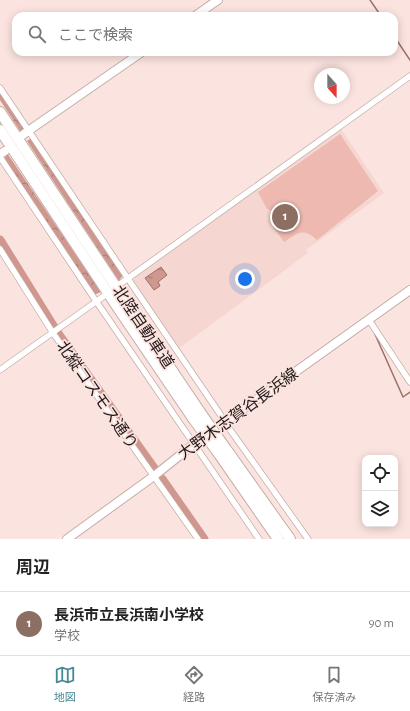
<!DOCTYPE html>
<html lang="ja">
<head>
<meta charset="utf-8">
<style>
  :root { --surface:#fff; --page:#f6f6f6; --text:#222; --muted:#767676; --line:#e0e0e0; --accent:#448995 }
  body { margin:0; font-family:"Alegreya Sans","Noto Sans JP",sans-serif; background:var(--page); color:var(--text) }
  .controls { position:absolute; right:12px; bottom:12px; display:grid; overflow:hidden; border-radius:8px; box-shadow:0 2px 10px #0003 }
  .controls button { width:36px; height:36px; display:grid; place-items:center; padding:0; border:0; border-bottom:1px solid var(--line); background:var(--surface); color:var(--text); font:20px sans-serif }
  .compass { position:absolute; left:314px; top:68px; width:36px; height:36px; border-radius:50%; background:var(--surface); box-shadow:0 2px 10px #0003; rotate:159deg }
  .you { position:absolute; left:245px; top:279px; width:14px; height:14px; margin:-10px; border:3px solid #fff; border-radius:50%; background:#1a73e8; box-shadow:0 0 0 6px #1a73e833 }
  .badge { display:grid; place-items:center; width:26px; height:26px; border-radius:50%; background:var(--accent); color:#fff; font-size:13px; font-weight:700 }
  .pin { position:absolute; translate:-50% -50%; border:2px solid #fff; box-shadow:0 1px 4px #0006 }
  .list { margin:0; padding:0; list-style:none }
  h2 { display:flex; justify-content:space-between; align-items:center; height:52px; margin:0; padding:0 16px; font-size:17px }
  h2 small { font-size:13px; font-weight:400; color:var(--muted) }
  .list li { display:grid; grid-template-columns:26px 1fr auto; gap:12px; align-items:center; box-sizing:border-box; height:64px; padding:0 16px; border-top:1px solid var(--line) }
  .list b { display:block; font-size:15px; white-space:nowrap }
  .list p { margin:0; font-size:13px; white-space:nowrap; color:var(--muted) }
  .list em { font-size:13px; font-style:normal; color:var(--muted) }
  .icon { flex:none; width:22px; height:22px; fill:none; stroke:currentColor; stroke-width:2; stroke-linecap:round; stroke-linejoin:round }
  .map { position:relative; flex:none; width:410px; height:539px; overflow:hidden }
  .search { position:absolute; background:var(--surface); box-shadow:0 2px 10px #0003; left:12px; right:12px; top:12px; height:44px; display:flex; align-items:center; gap:10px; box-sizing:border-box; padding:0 14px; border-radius:12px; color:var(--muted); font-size:15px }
  .sheet { height:116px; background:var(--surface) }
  nav { display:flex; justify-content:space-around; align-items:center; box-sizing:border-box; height:56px; border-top:1px solid var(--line); background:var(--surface); font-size:11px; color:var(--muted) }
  nav a { display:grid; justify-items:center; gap:2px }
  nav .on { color:var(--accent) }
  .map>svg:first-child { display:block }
</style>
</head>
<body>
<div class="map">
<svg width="410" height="539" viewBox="0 0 410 539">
  <defs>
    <pattern id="forest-crowns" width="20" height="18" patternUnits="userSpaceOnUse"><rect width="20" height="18" fill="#cf978e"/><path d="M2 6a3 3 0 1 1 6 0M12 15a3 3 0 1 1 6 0" fill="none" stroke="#a87a73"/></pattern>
    <pattern id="water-ripples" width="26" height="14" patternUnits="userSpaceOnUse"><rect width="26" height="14" fill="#cf978e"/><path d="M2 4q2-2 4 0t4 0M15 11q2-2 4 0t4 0" fill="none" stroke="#a87a73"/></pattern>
  </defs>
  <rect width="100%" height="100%" fill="#fbe3df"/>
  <polygon fill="#f6d6d0" points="341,129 384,193 306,250 308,253 178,349 134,281 134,277"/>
  <g fill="url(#forest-crowns)">
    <polygon points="0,87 25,130 22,134 0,100"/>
    <polygon points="31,138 123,275 119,281 27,141"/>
    <polygon points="7,153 101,292 94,295 4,160"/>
  </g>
  <path fill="#edb9b1" d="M 340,134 L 378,191 L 317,240 C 303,227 298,233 284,242 L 274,228 C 277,220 277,212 267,209 L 258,192 Z"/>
  <polygon fill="url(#water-ripples)" stroke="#9b716a" points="161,267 167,275 158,282 160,286 154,290 145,278"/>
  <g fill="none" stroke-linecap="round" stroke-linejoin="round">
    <g stroke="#9b716a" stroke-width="1.5">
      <polyline points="370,0 381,16"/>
      <polyline points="394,36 410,60"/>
      <polyline points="374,332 403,397 410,392"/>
    </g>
    <g stroke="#cf978e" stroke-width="9">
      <polyline points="0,240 57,332 154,468"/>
      <polyline points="162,479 204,539"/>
    </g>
    <defs>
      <g id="street">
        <polyline points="0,88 135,289 222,417 226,424 308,539"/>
        <polyline points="0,157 96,301 259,539"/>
        <polyline points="0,249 53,333 198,539"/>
        <polyline points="120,284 410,76"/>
        <polyline points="369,320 410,382"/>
        <polyline points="0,370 104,296"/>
      </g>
      <g id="secondary">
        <polyline points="195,16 218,0"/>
        <polyline points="20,137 28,131 142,52"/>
        <polyline points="0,154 5,151"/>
        <polyline points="67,539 154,476 194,444 218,427 410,290"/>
      </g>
      <g id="highway">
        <polyline points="0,112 128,305 200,412"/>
        <polyline points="0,130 120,311 192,417"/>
        <polyline points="226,449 290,539"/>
        <polyline points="219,454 278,539"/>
      </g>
    </defs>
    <use href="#street" stroke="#c4aeaa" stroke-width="7"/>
    <use href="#secondary" stroke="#c4aeaa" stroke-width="10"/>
    <use href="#highway" stroke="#c4aeaa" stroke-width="12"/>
    <use href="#street" stroke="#fff" stroke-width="5.5"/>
    <use href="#secondary" stroke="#fff" stroke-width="8"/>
    <use href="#highway" stroke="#fff" stroke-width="10"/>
    <defs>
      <g id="highway-bridge">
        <polyline points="200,412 226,449"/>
        <polyline points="192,417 219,454"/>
      </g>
    </defs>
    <use href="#highway-bridge" stroke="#c4aeaa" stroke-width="12" stroke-linecap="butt"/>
    <use href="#highway-bridge" stroke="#fff" stroke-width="10"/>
  </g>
  <g text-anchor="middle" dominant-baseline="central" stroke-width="3.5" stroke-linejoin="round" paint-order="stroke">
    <g font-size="16" fill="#211917" stroke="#fbe3df">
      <text transform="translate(143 327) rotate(56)">北陸自動車道</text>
      <text transform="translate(97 395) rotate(55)">北縦コスモス通り</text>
      <text transform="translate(238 414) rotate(-36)">大野木志賀谷長浜線</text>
    </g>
  </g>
</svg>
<div class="controls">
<button><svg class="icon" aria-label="locate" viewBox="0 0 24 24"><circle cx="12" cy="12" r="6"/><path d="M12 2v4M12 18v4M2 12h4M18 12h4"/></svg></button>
<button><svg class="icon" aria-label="layers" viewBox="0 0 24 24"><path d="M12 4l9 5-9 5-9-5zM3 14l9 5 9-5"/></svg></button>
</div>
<svg class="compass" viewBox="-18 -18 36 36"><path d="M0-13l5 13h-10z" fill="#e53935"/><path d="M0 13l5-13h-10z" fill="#767676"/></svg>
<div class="you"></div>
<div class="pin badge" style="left:285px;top:217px;background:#8d6e63">1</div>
<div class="search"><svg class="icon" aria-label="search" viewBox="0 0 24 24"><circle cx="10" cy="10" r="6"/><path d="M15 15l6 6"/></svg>ここで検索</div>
</div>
<section class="sheet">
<h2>周辺<small></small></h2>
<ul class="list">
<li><span class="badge" style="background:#8d6e63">1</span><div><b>長浜市立長浜南小学校</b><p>学校</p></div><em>90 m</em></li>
</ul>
</section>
<nav>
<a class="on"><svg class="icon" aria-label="map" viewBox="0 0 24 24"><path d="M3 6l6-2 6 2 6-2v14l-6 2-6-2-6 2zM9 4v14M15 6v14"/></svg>地図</a>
<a><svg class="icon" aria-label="directions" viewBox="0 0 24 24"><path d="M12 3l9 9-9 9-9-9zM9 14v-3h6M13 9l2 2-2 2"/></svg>経路</a>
<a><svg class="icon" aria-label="saved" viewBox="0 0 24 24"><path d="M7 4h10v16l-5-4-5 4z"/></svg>保存済み</a>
</nav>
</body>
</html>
